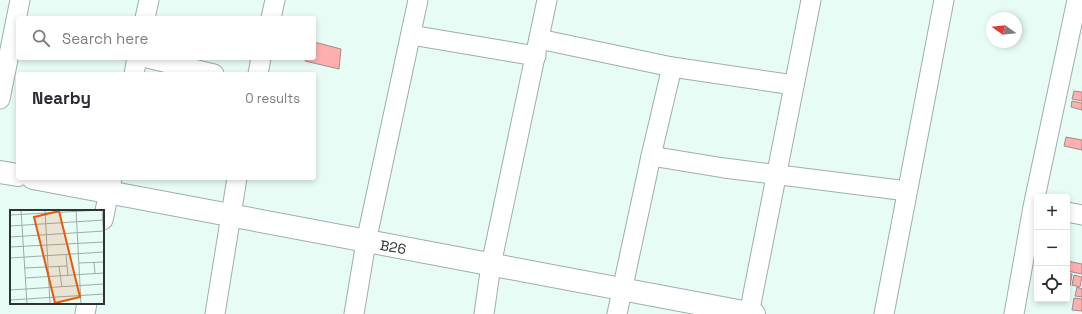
<!DOCTYPE html>
<html lang="en">
<head>
<meta charset="utf-8">
<style>
  :root { --surface:#fff; --page:#f2f2f3; --text:#2b2b33; --muted:#7c7c81; --line:#e1e1e2 }
  body { margin:0; font-family:"Space Grotesk",sans-serif; background:var(--page); color:var(--text) }
  .controls { position:absolute; right:12px; bottom:12px; display:grid; overflow:hidden; border-radius:4px; box-shadow:0 2px 6px #0003 }
  .controls button { width:36px; height:36px; display:grid; place-items:center; padding:0; border:0; border-bottom:1px solid var(--line); background:var(--surface); color:var(--text); font:20px sans-serif }
  .compass { position:absolute; left:986px; top:12px; width:36px; height:36px; border-radius:50%; background:var(--surface); box-shadow:0 2px 6px #0003; rotate:284deg }
  .list { margin:0; padding:0; list-style:none }
  h2 { display:flex; justify-content:space-between; align-items:center; height:52px; margin:0; padding:0 16px; font-size:17px }
  h2 small { font-size:13px; font-weight:400; color:var(--muted) }
  .icon { flex:none; width:22px; height:22px; fill:none; stroke:currentColor; stroke-width:2; stroke-linecap:round; stroke-linejoin:round }
  .map { position:relative; flex:none; width:1082px; height:314px; overflow:hidden }
  .search { position:absolute; background:var(--surface); box-shadow:0 2px 6px #0003; left:16px; top:16px; width:300px; height:44px; display:flex; align-items:center; gap:10px; box-sizing:border-box; padding:0 14px; border-radius:4px; color:var(--muted); font-size:15px }
  .panel { position:absolute; background:var(--surface); box-shadow:0 2px 6px #0003; left:16px; top:72px; width:300px; height:108px; border-radius:4px }
  .map>svg:first-child { display:block }
</style>
</head>
<body>
<div class="map">
<svg width="1082" height="314" viewBox="0 0 1082 314">
  <rect width="100%" height="100%" fill="#e8fcf6"/>
  <g fill="#fdafad" stroke="#9f8d8c">
    <polygon points="314,42 341,49 339,69 305,61 306,58 314,58"/>
    <polygon points="1074,91 1082,92 1082,101 1072,99"/>
    <polygon points="1072,101 1082,103 1082,110 1071,107"/>
    <polygon points="1066,137 1082,140 1082,150 1064,146"/>
    <polygon points="1067,261 1082,264 1082,274 1067,271"/>
    <polygon points="1067,273 1072,274 1070,286 1067,285"/>
    <polygon points="1074,275 1082,277 1080,287 1072,285"/>
    <polygon points="1077,287 1082,289 1082,297 1075,296"/>
    <polygon points="1074,298 1082,299 1082,311 1072,310"/>
  </g>
  <g fill="none" stroke-linecap="round" stroke-linejoin="round">
    <defs>
      <g id="street">
        <polyline points="145,18 149,0"/>
        <polyline points="271,18 275,0"/>
        <polyline points="411,35 536,56"/>
        <polyline points="539,39 672,67 794,85"/>
        <polyline points="147,58 214,74"/>
        <polyline points="134,74 137,58"/>
        <polyline points="258,74 261,58"/>
        <polyline points="0,99 20,0"/>
        <polyline points="651,156 724,168 907,191"/>
        <polyline points="1067,212 1082,215"/>
        <polyline points="103,220 112,178"/>
        <polyline points="85,314 87,303"/>
        <polyline points="215,314 237,178"/>
        <polyline points="354,314 366,242 418,0"/>
        <polyline points="484,314 491,265 547,0"/>
        <polyline points="617,314 651,156 672,67"/>
        <polyline points="749,314 811,0"/>
        <polyline points="884,314 944,0"/>
        <polyline points="1014,314 1033,207 1077,0"/>
      </g>
      <g id="highway">
        <polyline points="0,172 18,175"/>
        <polyline points="33,178 754,314"/>
      </g>
    </defs>
    <use href="#street" stroke="#9cafaa" stroke-width="21"/>
    <use href="#highway" stroke="#9cafaa" stroke-width="24"/>
    <use href="#street" stroke="#fff" stroke-width="19"/>
    <use href="#highway" stroke="#fff" stroke-width="22"/>
  </g>
  <g text-anchor="middle" dominant-baseline="central" stroke-width="3" stroke-linejoin="round" paint-order="stroke">
    <g font-size="14" fill="#2d3533" stroke="#fff">
      <text transform="translate(393 247) rotate(10)">B26</text>
    </g>
  </g>
  <g transform="translate(10 210)">
    <rect width="94" height="94" fill="#e8fcf6"/>
    <path fill="none" stroke="#9daca8" stroke-width="1" d="M 11,0 L 17,94M 35,0 L 40,94M 66,0 L 71,94M 92,0 L 94,29M 0,5 L 91,0M 0,16 L 94,10M 0,27 L 94,21M 0,37 L 94,32M 56,45 L 58,66M 0,48 L 94,42M 84,52 L 85,64M 69,53 L 94,52M 49,56 L 52,77M 14,58 L 57,56M 15,68 L 94,63M 0,80 L 94,74M 0,90 L 94,84"/>
    <path fill="#e8590c" fill-opacity="0.15" stroke="#e8590c" stroke-width="2" d="M 49,1 L 70,87 L 45,93 L 24,7 Z"/>
    <rect width="94" height="94" fill="none" stroke="#2d3533" stroke-width="2"/>
  </g>
</svg>
<div class="controls">
<button>+</button>
<button>−</button>
<button><svg class="icon" aria-label="locate" viewBox="0 0 24 24"><circle cx="12" cy="12" r="6"/><path d="M12 2v4M12 18v4M2 12h4M18 12h4"/></svg></button>
</div>
<svg class="compass" viewBox="-18 -18 36 36"><path d="M0-13l5 13h-10z" fill="#e53935"/><path d="M0 13l5-13h-10z" fill="#7c7c81"/></svg>
<div class="search"><svg class="icon" aria-label="search" viewBox="0 0 24 24"><circle cx="10" cy="10" r="6"/><path d="M15 15l6 6"/></svg>Search here</div>
<section class="panel">
<h2>Nearby<small>0 results</small></h2>
<ul class="list">
</ul>
</section>
</div>
</body>
</html>
